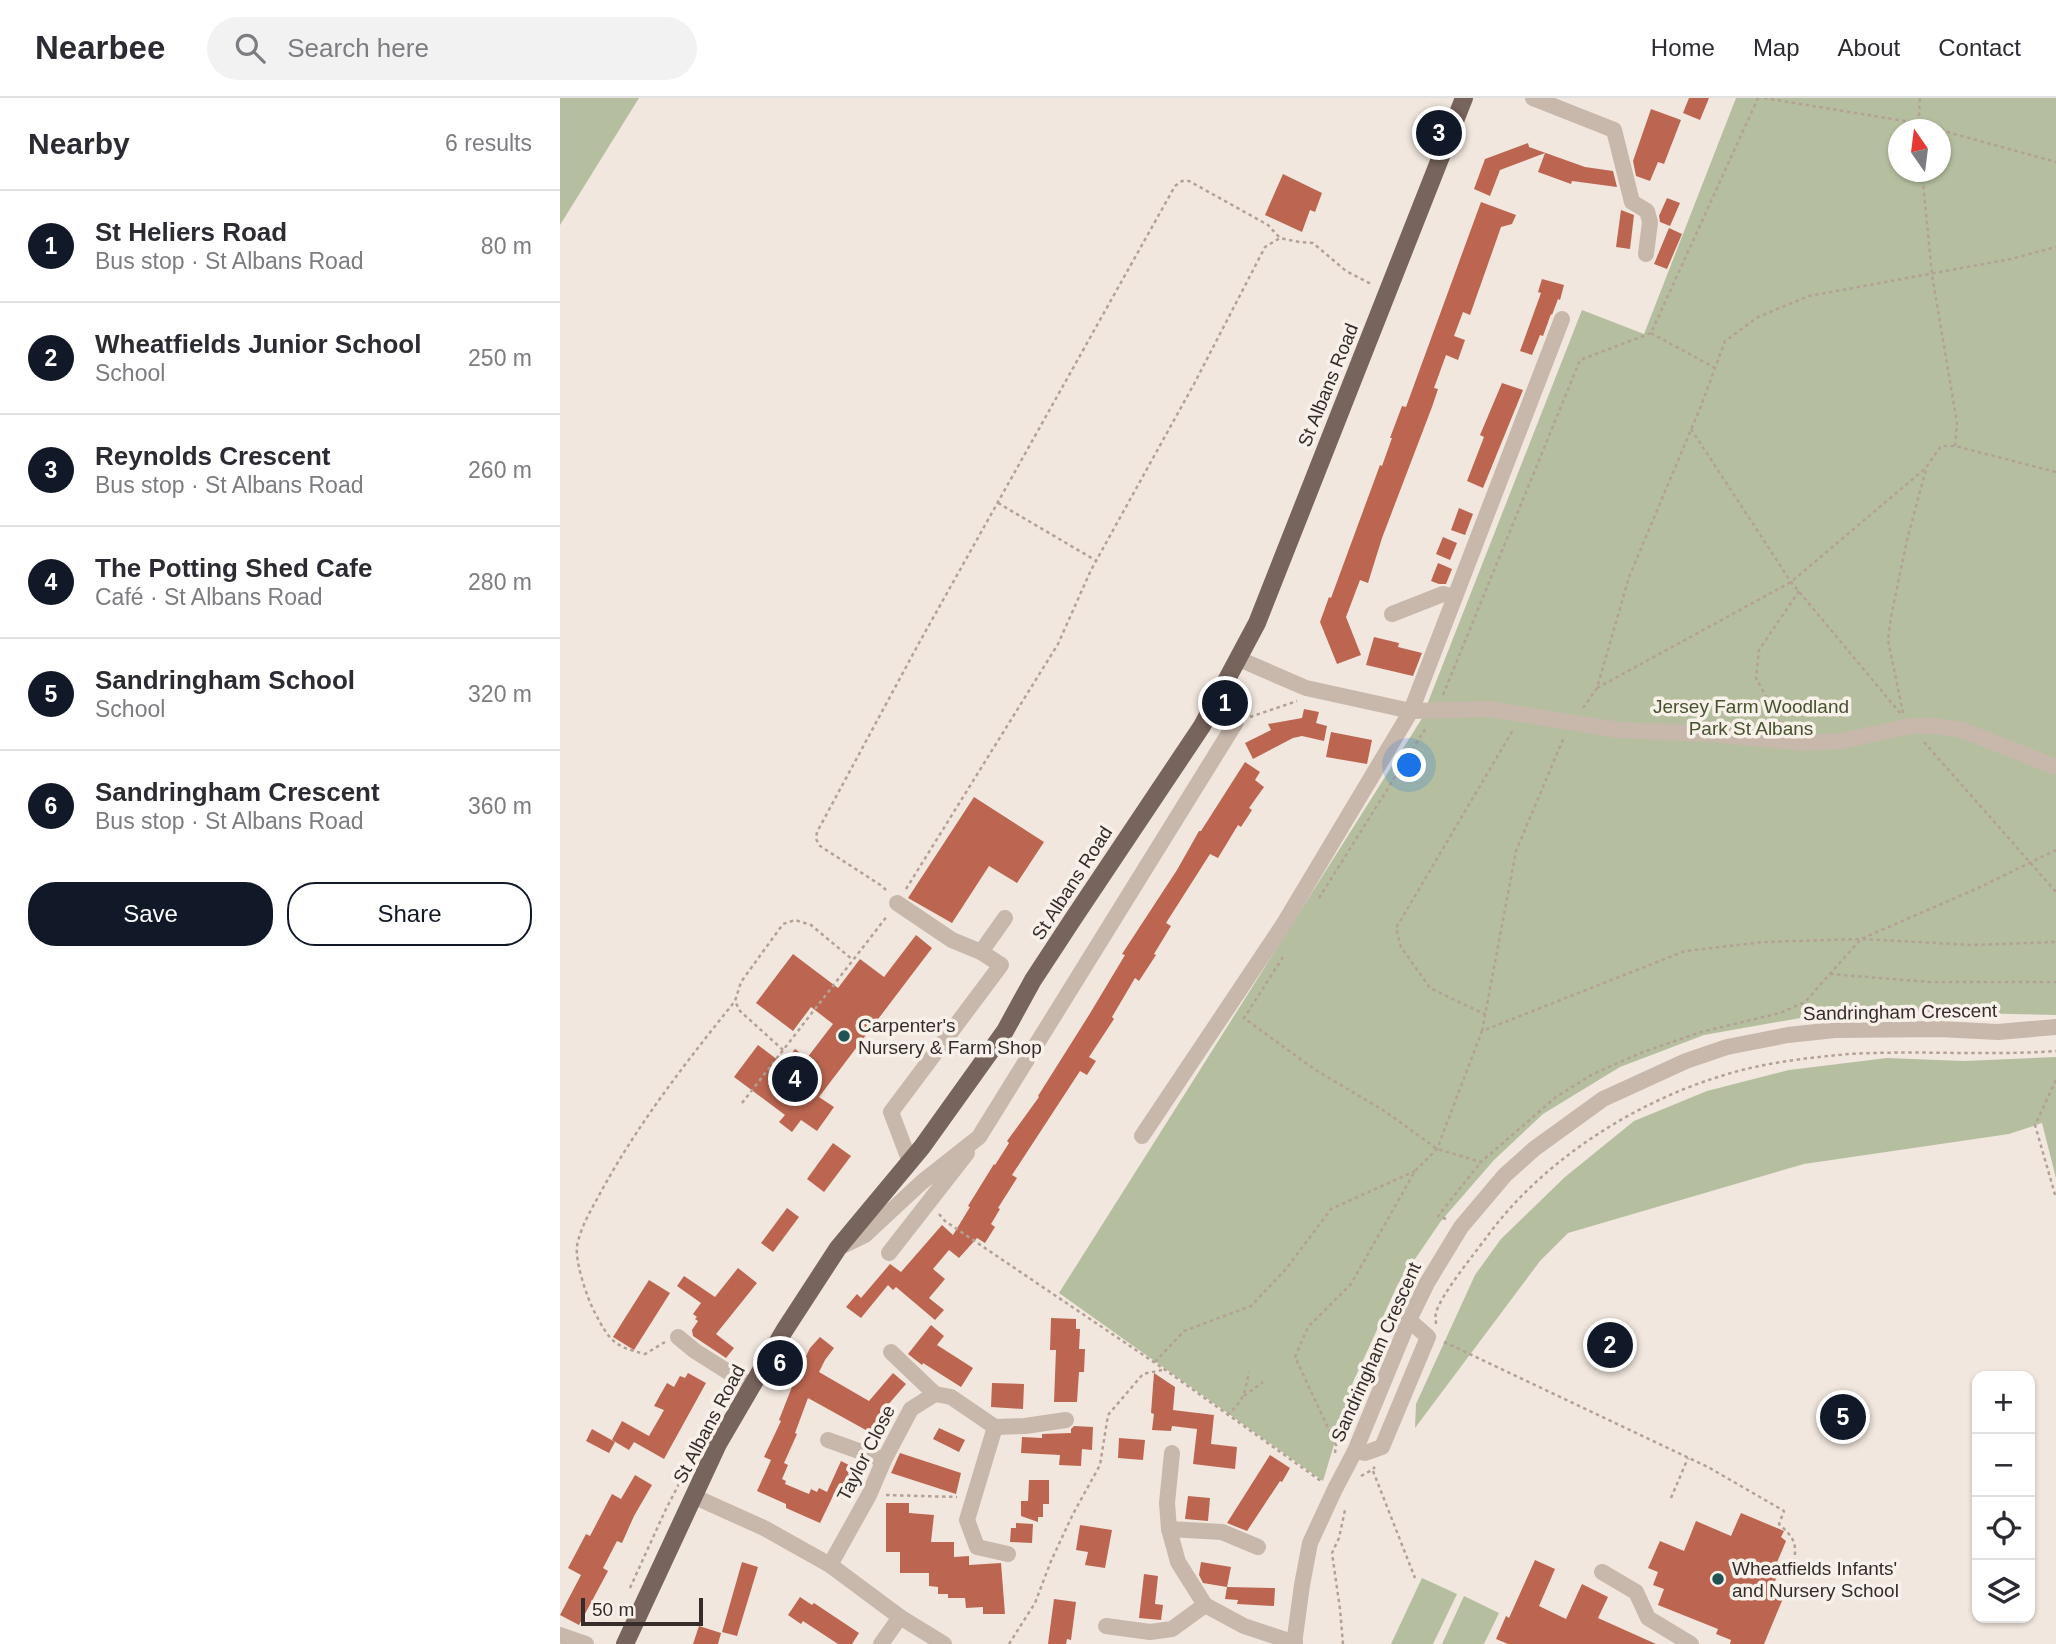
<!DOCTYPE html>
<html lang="en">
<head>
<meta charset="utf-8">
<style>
  :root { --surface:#fff; --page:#f2f2f3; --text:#2b2b33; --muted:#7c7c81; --line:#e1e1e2; --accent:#111827 }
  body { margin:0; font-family:Helvetica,sans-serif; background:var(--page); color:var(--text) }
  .controls { position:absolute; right:21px; bottom:21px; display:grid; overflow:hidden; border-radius:14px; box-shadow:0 2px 5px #0004 }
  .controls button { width:63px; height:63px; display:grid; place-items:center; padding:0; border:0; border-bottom:2px solid var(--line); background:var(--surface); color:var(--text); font:35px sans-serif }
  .compass { position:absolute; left:1328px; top:21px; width:63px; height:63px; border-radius:50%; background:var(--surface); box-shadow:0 2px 5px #0004; rotate:346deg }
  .scale { position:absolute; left:21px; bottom:18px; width:122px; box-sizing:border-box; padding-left:7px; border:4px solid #362d2a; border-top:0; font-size:19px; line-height:24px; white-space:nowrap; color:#362d2a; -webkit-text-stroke:5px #f8f1ea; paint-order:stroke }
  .you { position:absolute; left:850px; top:668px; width:24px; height:24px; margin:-18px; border:5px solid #fff; border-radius:50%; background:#1a73e8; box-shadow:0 0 0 10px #1a73e833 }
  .badge { display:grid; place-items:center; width:46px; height:46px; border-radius:50%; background:var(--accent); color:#fff; font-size:23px; font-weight:700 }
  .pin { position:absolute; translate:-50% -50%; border:4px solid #fff; box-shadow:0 2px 7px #0006 }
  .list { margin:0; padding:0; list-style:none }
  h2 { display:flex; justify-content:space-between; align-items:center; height:91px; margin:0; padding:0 28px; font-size:30px }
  h2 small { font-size:23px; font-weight:400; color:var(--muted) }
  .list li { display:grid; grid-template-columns:46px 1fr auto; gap:21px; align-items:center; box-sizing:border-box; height:112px; padding:0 28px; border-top:2px solid var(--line) }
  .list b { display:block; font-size:26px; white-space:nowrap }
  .list p { margin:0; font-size:23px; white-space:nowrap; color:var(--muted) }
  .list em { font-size:23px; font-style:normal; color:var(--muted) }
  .actions { display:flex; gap:14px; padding:21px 28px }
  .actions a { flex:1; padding:16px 0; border:2px solid var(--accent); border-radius:28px; text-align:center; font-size:24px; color:var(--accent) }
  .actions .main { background:var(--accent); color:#fff }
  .icon { flex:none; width:38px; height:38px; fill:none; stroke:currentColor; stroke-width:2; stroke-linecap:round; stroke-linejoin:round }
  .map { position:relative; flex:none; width:1496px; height:1546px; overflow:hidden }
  header { display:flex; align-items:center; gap:42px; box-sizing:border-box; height:98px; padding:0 35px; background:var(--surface); border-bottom:2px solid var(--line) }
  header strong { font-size:33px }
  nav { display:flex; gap:38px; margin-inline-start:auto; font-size:24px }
  .search { width:490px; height:63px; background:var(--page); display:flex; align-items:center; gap:18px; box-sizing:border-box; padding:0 24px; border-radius:38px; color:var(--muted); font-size:26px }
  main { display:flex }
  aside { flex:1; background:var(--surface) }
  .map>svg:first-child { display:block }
</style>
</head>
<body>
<header>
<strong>Nearbee</strong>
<div class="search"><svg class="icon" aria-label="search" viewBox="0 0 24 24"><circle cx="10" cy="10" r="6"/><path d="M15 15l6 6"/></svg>Search here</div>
<nav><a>Home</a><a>Map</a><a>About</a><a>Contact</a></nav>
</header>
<main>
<aside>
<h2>Nearby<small>6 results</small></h2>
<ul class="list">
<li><span class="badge">1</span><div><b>St Heliers Road</b><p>Bus stop · St Albans Road</p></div><em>80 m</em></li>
<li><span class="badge">2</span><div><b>Wheatfields Junior School</b><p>School</p></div><em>250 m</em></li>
<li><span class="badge">3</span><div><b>Reynolds Crescent</b><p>Bus stop · St Albans Road</p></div><em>260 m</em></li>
<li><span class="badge">4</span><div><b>The Potting Shed Cafe</b><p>Café · St Albans Road</p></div><em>280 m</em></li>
<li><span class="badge">5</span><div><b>Sandringham School</b><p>School</p></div><em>320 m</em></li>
<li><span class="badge">6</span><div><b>Sandringham Crescent</b><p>Bus stop · St Albans Road</p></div><em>360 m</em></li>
</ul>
<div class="actions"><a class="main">Save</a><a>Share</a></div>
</aside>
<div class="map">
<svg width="1496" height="1546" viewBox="0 0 1496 1546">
  <rect width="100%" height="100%" fill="#f1e7de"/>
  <g fill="#b5bf9f" fill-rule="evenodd">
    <polygon points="0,0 79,0 0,127"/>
    <path d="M 1176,0 L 1496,0 L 1496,917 L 1286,912 L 1144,937 L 1060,969 L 983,1016 L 934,1062 L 881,1123 L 838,1186 L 793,1284 L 763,1383 L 499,1195 L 861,622 L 1022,212 L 1084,236 ZM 1338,32 L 1380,32 L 1380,74 L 1338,74 Z"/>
    <polygon points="1496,959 1496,1080 1482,1025 1449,1036 1244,1066 1008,1135 980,1163 855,1330 856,1306 915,1177 941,1141 1005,1079 1074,1023 1147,993 1229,972 1327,960 1404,963"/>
    <polygon points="862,1480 897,1496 873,1546 831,1546"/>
    <polygon points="904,1498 939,1515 924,1546 882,1546"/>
  </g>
  <g fill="#bc6651">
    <polygon points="1129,0 1149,0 1140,22 1123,15"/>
    <polygon points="1091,11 1121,22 1104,66 1098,64 1090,83 1076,78 1073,63"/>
    <polygon points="968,45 969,49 1025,69 1053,73 1057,89 1012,83 1011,86 978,74 985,55 940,72 930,98 914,91 925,61"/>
    <polygon points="723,76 762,95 755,114 750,112 742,134 705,117"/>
    <polygon points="1107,100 1120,105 1110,128 1100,124 1099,118"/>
    <polygon points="921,104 956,117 952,126 941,129 910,217 903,214 894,238 905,242 898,262 886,257 874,290 878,291 872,309 822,440 808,485 800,482 786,519 801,557 777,566 760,524 769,499 771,500 820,367 822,368 832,340 830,340 842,308 846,309"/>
    <polygon points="1061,112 1074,117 1070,151 1056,149"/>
    <polygon points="1109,130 1122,136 1107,171 1094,166"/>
    <polygon points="982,181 1004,187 1000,202 998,201 992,217 991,216 983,238 980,237 972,257 960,253 981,195 978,194"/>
    <polygon points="942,285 963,292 923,390 907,383 924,339 920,337"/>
    <polygon points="899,410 913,416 905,437 891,432"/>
    <polygon points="883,439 897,445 890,462 876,456"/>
    <polygon points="878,465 892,471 886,486 879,486 871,483"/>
    <polygon points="814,539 839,545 838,549 862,555 853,578 806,567"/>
    <polygon points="744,611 759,614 756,625 767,628 764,643 742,638 733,640 693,661 685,645 711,632 708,626 742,620"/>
    <polygon points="771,634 812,642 807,666 766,659"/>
    <polygon points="685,664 700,674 695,682 704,689 689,710 692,712 681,729 678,727 658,760 650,756 606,825 611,828 594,856 596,857 579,883 575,880 552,919 554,921 529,959 536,963 527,977 520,973 452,1077 457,1080 438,1110 440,1111 431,1126 435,1129 425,1145 417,1140 399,1160 389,1152 373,1171 385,1181 369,1200 384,1212 375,1222 336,1189 333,1192 328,1187 301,1220 286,1209 297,1196 301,1200 330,1166 341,1174 382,1127 393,1137 410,1109 408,1108 434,1066 435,1067 449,1045 447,1043 479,999 478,998 529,917 565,857 562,856 617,772 639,733 641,733"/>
    <polygon points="414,699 484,744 457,785 429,768 392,825 348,800"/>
    <polygon points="356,837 372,850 259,999 274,1009 257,1033 241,1022 232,1034 219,1024 225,1017 174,979 198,947 223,966 235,951 247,960 273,926 251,909 233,933 196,905 233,856 278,890 300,861 324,879"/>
    <polygon points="273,1045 291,1058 264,1094 247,1081"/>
    <polygon points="227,1110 239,1119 213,1154 201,1145"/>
    <polygon points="178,1170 197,1185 156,1236 174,1250 166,1260 133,1238 132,1232 138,1223 135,1221 137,1219 133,1216 141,1205 117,1188 124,1178 155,1199"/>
    <polygon points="89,1182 110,1195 74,1252 53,1239"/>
    <polygon points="491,1220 516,1221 516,1231 520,1231 519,1251 525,1251 524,1274 519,1274 517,1304 494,1304 496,1252 490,1252"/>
    <polygon points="371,1227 384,1238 377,1247 413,1270 401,1289 363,1265 362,1267 348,1256"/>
    <polygon points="260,1239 274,1250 265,1262 259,1274 309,1303 333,1275 346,1286 320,1316 323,1318 313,1336 248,1300 235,1335 237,1336 224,1365 228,1367 222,1381 226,1383 225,1386 249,1396 251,1391 257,1394 259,1390 267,1394 281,1363 295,1370 281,1401 273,1398 260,1425 226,1410 226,1406 197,1393 211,1362 204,1359 221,1323 219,1322 237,1276 250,1250"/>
    <polygon points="128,1275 146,1285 104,1361 74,1344 69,1352 52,1342 62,1323 89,1338 104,1312 94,1308 107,1285 114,1289 120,1278 125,1280"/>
    <polygon points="594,1275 615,1289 613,1312 654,1317 651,1346 677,1349 675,1371 633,1366 637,1331 612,1328 611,1333 592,1332 594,1316 591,1315"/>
    <polygon points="432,1285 464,1286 463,1311 431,1309"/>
    <polygon points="514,1328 533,1329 532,1352 522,1351 521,1368 499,1367 500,1357 461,1355 462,1339 482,1340 482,1336 511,1335 511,1331"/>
    <polygon points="379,1330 405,1342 399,1354 373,1341"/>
    <polygon points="32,1331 55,1344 49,1355 26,1343"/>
    <polygon points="559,1340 585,1342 583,1362 558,1360"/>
    <polygon points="340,1355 401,1375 396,1396 331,1375"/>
    <polygon points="710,1357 730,1370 722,1384 720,1383 687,1433 667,1425"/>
    <polygon points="75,1377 92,1387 74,1418 62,1445 57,1443 43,1470 48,1473 19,1527 0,1517 21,1477 8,1470 26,1436 30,1438 52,1396 61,1401"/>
    <polygon points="469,1382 489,1382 489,1406 483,1406 483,1419 478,1419 478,1424 461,1418 461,1403 468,1403"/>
    <polygon points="628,1398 650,1400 648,1423 625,1421"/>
    <polygon points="326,1405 349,1405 349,1415 374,1417 371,1444 394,1444 394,1459 409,1458 409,1467 441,1465 445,1516 423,1516 423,1509 406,1510 405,1500 388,1500 388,1496 378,1496 378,1489 369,1488 369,1475 340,1475 340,1454 326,1454"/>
    <polygon points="1181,1415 1224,1433 1221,1439 1226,1443 1215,1469 1220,1471 1211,1493 1224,1498 1204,1546 1170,1546 1171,1542 1156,1536 1158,1531 1098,1507 1104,1491 1093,1487 1098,1474 1088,1470 1100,1443 1124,1453 1136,1423 1171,1438"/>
    <polygon points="456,1425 473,1426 472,1445 450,1444 451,1430 456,1430"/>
    <polygon points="520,1427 552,1432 545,1470 525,1467 528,1454 516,1452"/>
    <polygon points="975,1462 995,1471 979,1508 1006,1521 1022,1486 1048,1499 1038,1520 1096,1546 948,1546 936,1541 946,1518 949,1520"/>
    <polygon points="182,1464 198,1469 177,1538 162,1534"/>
    <polygon points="641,1464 671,1469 667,1489 643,1485 639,1477"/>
    <polygon points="584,1476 598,1478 595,1506 603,1507 601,1522 579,1520"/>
    <polygon points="667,1489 715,1490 714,1508 677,1506 678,1502 665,1501"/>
    <polygon points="240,1499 252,1507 254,1505 299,1535 292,1546 278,1546 243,1523 241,1526 228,1517"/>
    <polygon points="494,1501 516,1504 511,1542 507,1541 506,1546 488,1546"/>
    <polygon points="139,1528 161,1535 158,1546 133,1546"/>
  </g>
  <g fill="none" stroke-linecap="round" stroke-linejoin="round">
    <g stroke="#b4a195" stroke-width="2.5" stroke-dasharray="3.5 3.5" stroke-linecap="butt">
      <polyline points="1204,0 1357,25 1379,32"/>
      <polyline points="1358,32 1360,0"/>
      <polyline points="1380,32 1496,64"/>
      <polyline points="1362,74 1372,177 1397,325 1395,348"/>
      <polyline points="1091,235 1155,270"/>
      <polyline points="1131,331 1231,484 1340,615"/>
      <polyline points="438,405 535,462"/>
      <polyline points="1037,590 1231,484 1367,369"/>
      <polyline points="883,597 1020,262 1091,235 1198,0"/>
      <polyline points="1023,610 1037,590 1069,479 1141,308 1165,243 1198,219 1249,198 1451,161 1496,149"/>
      <polyline points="1343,615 1328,542 1331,519 1347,442 1367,368 1381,348 1395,348 1496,374"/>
      <polyline points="690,619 737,603"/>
      <polyline points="1220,625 1196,580 1199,552 1239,493"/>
      <polyline points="1364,644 1496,794"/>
      <polyline points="346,791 498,546 531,472 634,286 705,149 720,140 739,144 753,145 786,173 813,187"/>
      <polyline points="326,792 322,788 260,748 256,741 257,734 359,545 615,88 622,83 629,83 708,127 719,139"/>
      <polyline points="759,800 867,628"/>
      <polyline points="723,859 684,920 754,971 826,1014 877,1051 921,1064 996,999 1033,976 1083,954 1141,934 1220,915 1245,904 1301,841 1412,847 1496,844"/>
      <polyline points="1270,876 1369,884 1496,884"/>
      <polyline points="926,917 870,890 841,849 836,830 953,632"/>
      <polyline points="922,933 956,753 1004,639"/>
      <polyline points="223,952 180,913 175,903 181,884 223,826 235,822 251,827 293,862"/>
      <polyline points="1496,982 1475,1027 1496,1100"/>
      <polyline points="182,1005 328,817"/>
      <polyline points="379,1116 385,1123 604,1271 761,1383"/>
      <polyline points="886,1121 878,1118 921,1064"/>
      <path d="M 876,1226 C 876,1222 875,1219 876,1215 C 880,1198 914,1156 926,1140 C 980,1065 1071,1006 1158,979 C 1200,965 1245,960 1289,956 C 1358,952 1427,958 1496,953"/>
      <path d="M 105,1244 L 85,1256 C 53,1248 50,1243 35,1215 C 27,1200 15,1164 17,1148 C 21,1127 33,1109 43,1090 C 80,1023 127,963 175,903"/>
      <path d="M 884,1244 L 1148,1369 L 1224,1413 L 1219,1426 C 1234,1440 1237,1444 1234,1465"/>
      <polyline points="595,1264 624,1233 691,1208 726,1171 771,1111 855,1073"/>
      <polyline points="684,1298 703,1284"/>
      <path d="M 667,1317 C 684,1303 685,1294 689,1274"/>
      <polyline points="775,1355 776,1347 735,1259 748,1229 791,1186 855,1073 877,1051 922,933 1125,853 1204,844 1301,841 1418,790 1496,752"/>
      <polyline points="813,1373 855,1480"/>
      <polyline points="801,1378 812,1372 815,1369"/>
      <polyline points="326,1397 397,1399"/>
      <polyline points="1111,1400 1128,1360"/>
      <polyline points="70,1490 105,1413 121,1382"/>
      <polyline points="449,1546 475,1505 491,1463 513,1416 540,1367 548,1317 583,1276 602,1272"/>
      <polyline points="783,1546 780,1511 772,1455 779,1440 785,1412"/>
    </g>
    <g stroke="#c8b7ab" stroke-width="16">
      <polyline points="973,0 1054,32 1072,104 1087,113 1090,124 1086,156"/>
      <polyline points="832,516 883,496 895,499"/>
      <polyline points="679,561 746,590 851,613 929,611 1059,632 1151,636 1245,645 1281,643 1351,628 1375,628 1402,632 1496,669"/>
      <polyline points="337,805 392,842 421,854"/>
      <polyline points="582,1038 723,827 851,613 1002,221"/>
      <polyline points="350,1064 331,1014 441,867 421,854 445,820"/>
      <polyline points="278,1150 305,1137 362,1084 419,1039 676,624"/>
      <polyline points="329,1155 407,1055"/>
      <polyline points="118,1239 135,1253 192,1289"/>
      <polyline points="331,1254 375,1296"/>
      <polyline points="435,1329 465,1328 506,1322"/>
      <polyline points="268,1342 324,1362"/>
      <polyline points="795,1353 805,1355 822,1349 868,1239 849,1222"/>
      <polyline points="612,1355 607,1405 609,1431 618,1464 645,1507 684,1528 735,1545"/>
      <polyline points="133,1398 204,1430 270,1467 340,1519 384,1546"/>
      <polyline points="609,1431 662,1434 698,1449"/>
      <polyline points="270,1467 309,1397 324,1362 351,1311 375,1296 391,1299 435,1329 407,1422 417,1449 448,1456"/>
      <polyline points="1042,1474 1076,1494 1088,1520 1131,1546"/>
      <polyline points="546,1528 590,1534 612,1531 645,1507"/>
      <polyline points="0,1537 26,1546"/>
      <polyline points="321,1546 340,1519"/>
      <polyline points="734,1546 742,1487 750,1445 775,1391 795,1353 849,1222 867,1185 901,1129 945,1077 974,1051 1043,1001 1126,963 1167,949 1228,937 1275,932 1379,931 1438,934 1496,929"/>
    </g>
    <polyline stroke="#77645c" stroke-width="18" points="65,1546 158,1346 224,1233 278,1150 362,1049 445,933 473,882 513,821 642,628 697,525 904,0"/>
  </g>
  <g fill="#225354" stroke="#f8f1ea" stroke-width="2.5">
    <circle cx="284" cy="938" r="7"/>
    <circle cx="1158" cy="1481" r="7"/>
  </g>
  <g text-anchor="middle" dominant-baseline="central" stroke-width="7" stroke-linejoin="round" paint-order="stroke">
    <g font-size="19" fill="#362d2a" stroke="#f8f1ea">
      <text transform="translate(768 287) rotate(-68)">St Albans Road</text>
      <text transform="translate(512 785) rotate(-57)">St Albans Road</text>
      <text transform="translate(1340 914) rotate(-1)">Sandringham Crescent</text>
      <text transform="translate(816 1254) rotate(-66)">Sandringham Crescent</text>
      <text transform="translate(149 1326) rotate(-62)">St Albans Road</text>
      <text transform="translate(306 1355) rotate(-63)">Taylor Close</text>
    </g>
    <g font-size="19" fill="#47522f" stroke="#f8f1ea">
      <text x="1191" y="608">Jersey Farm Woodland<tspan x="1191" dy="22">Park St Albans</tspan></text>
    </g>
    <g font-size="19" fill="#362d2a" stroke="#f8f1ea" text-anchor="start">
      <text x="298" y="927">Carpenter's<tspan x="298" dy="22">Nursery &amp; Farm Shop</tspan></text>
      <text x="1172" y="1470">Wheatfields Infants'<tspan x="1172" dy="22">and Nursery School</tspan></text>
    </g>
  </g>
</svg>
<div class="controls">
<button>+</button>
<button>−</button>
<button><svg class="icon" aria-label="locate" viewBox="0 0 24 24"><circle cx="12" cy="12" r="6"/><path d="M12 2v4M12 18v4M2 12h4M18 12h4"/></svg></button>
<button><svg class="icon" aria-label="layers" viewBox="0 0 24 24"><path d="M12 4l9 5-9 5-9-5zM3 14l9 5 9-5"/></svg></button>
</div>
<svg class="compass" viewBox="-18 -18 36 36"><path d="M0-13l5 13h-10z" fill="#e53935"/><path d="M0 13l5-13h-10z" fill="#7c7c81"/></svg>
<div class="scale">50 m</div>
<div class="you"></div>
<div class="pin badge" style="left:665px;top:605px">1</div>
<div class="pin badge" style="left:1050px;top:1247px">2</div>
<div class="pin badge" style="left:879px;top:35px">3</div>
<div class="pin badge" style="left:235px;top:981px">4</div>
<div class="pin badge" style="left:1283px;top:1319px">5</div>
<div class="pin badge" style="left:220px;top:1265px">6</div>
</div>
</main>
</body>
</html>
